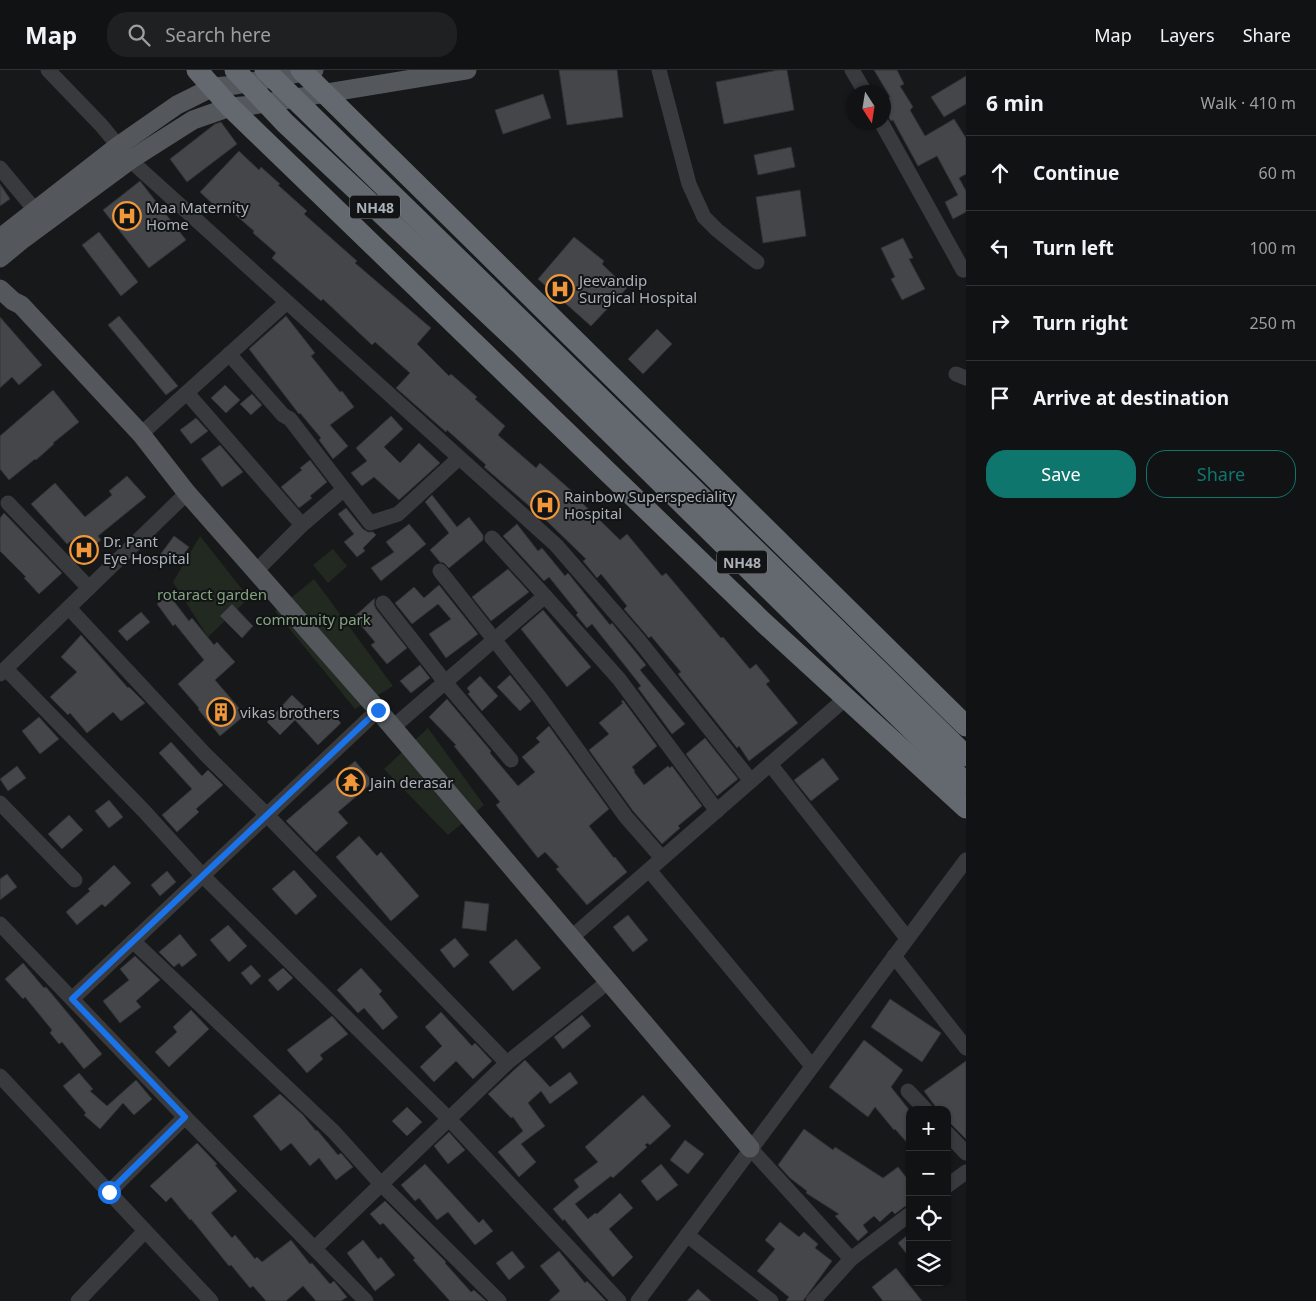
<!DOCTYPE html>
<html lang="en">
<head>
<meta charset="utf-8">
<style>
  :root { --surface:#111213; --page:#1e2021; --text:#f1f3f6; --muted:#9c9ea0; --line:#303233; --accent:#0f766e }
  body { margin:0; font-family:"Noto Sans",sans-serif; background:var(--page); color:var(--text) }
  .controls { position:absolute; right:15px; bottom:15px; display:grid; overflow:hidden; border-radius:10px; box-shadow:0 1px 4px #0004 }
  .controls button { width:45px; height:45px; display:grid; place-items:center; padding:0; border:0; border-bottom:1px solid var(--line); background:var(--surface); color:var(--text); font:25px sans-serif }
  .compass { position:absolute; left:846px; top:15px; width:45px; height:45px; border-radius:50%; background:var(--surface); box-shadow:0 1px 4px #0004; rotate:168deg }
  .stop { position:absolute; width:15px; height:15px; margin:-11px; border:4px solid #1a73e8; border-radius:50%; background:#fff }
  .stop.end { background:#1a73e8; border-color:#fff; box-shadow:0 1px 5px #0008 }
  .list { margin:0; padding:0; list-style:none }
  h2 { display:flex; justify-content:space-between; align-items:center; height:65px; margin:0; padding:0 20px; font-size:21px }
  h2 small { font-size:16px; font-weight:400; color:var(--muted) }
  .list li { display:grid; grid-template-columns:32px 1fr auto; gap:15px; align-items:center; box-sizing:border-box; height:75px; padding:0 20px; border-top:1px solid var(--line) }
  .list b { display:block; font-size:19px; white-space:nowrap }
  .list em { font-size:16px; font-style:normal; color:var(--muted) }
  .actions { display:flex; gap:10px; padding:15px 20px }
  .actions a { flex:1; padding:11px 0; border:1px solid var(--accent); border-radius:20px; text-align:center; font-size:18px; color:var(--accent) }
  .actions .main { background:var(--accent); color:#fff }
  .icon { flex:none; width:28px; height:28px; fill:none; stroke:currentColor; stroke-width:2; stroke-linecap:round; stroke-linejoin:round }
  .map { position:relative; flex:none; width:966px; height:1231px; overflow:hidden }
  header { display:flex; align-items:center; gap:30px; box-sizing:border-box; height:70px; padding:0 25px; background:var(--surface); border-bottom:1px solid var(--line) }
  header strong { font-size:24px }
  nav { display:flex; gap:28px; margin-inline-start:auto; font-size:18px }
  .search { width:350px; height:45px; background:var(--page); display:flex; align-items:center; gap:12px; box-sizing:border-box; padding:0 18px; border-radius:20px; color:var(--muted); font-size:19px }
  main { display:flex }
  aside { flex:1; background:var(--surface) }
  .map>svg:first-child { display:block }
</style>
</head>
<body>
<header>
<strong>Map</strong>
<div class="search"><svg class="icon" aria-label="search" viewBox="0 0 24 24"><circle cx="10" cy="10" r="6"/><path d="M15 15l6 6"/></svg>Search here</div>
<nav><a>Map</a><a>Layers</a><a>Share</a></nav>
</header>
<main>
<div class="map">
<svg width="966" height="1231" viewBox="0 0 966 1231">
  <rect width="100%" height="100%" fill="#171819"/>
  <g fill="#212921">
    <polygon points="200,466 249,528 208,567 173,512"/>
    <polygon points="333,479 347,496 328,513 313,495"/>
    <polygon points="314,509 393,616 355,639 275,541"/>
    <polygon points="428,658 484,735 448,765 384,699"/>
  </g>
  <g fill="#444649" stroke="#313235">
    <polygon points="559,0 617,0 623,47 567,55"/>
    <polygon points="778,0 787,0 794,40 724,54 716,12"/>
    <polygon points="874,0 897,0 904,14 900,16 913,37 910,40 925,66 954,49 966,68 966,104 959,108 966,121 966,142 953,149 945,132 958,125 937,86 918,96 893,50 891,51 884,40 884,31 890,27"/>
    <polygon points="966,6 966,34 944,47 931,27"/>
    <polygon points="543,24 551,48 503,64 495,40"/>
    <polygon points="221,52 237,74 187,112 170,89 215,54"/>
    <polygon points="791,77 795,97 758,105 754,85"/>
    <polygon points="239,81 259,100 261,97 280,114 278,115 307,141 304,144 357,191 355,193 431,258 417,274 449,306 451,304 477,327 475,329 505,356 498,365 536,398 540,393 574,423 573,424 620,470 627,464 662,506 666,503 721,568 723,567 750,599 756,594 770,611 766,614 798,653 749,691 739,676 737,678 678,604 681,602 651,566 649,568 624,539 627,536 601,504 597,508 583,491 586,489 549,453 484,397 486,395 447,360 446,362 396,318 410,303 375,272 372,275 323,229 321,231 272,188 276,183 253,163 254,161 223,134 218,139 200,122"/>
    <polygon points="140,111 186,170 149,198 103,140"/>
    <polygon points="0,114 10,129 0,136"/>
    <polygon points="800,120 806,166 763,173 756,127"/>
    <polygon points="99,162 138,212 121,226 82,175"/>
    <polygon points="574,167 604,191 602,194 627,218 591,256 538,209"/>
    <polygon points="903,168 913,188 909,189 925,219 902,230 891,209 895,207 881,178"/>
    <polygon points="119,246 178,316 166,325 108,255"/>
    <polygon points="286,246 315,283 311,286 340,322 342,321 354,337 330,355 348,376 333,389 319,370 321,368 300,343 299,344 249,279"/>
    <polygon points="0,247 42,295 19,315 12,307 0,318"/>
    <polygon points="657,259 672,274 643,304 628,289"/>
    <polygon points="225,315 240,330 226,343 211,328"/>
    <polygon points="53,320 79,352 53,373 54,374 36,390 35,389 9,410 0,399 0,366"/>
    <polygon points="252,324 262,335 251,345 240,334"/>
    <polygon points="391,346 403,359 384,377 400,393 419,373 440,393 399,430 374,407 362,416 351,403 367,391 356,378"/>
    <polygon points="196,348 208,361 191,374 180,360"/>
    <polygon points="220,375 243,402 222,417 201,389"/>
    <polygon points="310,390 327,412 310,426 312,428 299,438 281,417 302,400 300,398"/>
    <polygon points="127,406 146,427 98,466 101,470 83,484 72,470 67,474 31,434 55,413 85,447 112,425 109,421"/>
    <polygon points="432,425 457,457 469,447 483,465 483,470 449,498 444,493 440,492 430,480 449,463 425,432"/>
    <polygon points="346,438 363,459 368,462 373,462 376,465 363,478 365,481 357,487 344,472 354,464 338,444"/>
    <polygon points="4,443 62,503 39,524 24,508 26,507 0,481 0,448"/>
    <polygon points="409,454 426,474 381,511 371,498 394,482 386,472"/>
    <polygon points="517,454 538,481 542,478 565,506 568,503 610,555 612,553 646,595 640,600 685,654 672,664 638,618 641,616 592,554 587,558 576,545 578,543 549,507 544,511 503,466"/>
    <polygon points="174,466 189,477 176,496 160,485"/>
    <polygon points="508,499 529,522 491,551 472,527"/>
    <polygon points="439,515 478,564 446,588 429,564 451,549 438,534 412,554 395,533 414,517 424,528"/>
    <polygon points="169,525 189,551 192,548 214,575 217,572 235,592 215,610 245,645 220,666 198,639 199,638 178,614 204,590 175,554 173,556 157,534"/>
    <polygon points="375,528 374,534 376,539 407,578 387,594 371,575 375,572 354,547"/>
    <polygon points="232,534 253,556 242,568 220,546"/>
    <polygon points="543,540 591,597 567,617 521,559"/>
    <polygon points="141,542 150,552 127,571 118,561"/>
    <polygon points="81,565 128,618 129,617 145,633 121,651 113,642 87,663 70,643 68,645 50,627 77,602 61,587"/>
    <polygon points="420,595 430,608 411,623 400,611"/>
    <polygon points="510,605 531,631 520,641 497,617"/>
    <polygon points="480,606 498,626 482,641 468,624 470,622 467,618"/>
    <polygon points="292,625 317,649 328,639 341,653 318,675 295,650 280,665 267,652"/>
    <polygon points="447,629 491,681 490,683 518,716 535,702 522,687 540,672 536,668 549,656 609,739 589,756 614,788 615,787 627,802 587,835 556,799 559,797 545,782 538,788 496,735 500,732 454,676 456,675 429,647"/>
    <polygon points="623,630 657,676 632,697 635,701 634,702 644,715 668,696 670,698 672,696 702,736 678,756 680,758 662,774 633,741 589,680 609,664 599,653 623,633 621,632"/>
    <polygon points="39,647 59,669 40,684 22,661"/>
    <polygon points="705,668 738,709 717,726 686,684"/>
    <polygon points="171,672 202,706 208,700 223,715 196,739 199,742 177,762 162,745 192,719 159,683"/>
    <polygon points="823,688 839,709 811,731 794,710"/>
    <polygon points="355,691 373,712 338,742 348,753 316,782 286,751"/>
    <polygon points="17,696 26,708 8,721 0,709"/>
    <polygon points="109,730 123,747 109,758 95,741"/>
    <polygon points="69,745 83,760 62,779 48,764"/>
    <polygon points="359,766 377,786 381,782 419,826 391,851 336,787"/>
    <polygon points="114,795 131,813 105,837 102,834 77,855 66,842 90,821 88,819"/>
    <polygon points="294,800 317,826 296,845 272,819"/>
    <polygon points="167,801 176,812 160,826 151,815"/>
    <polygon points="7,804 17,817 0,830 0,809"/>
    <polygon points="465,831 489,834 486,861 462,858"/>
    <polygon points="628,845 648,870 633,882 613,857"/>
    <polygon points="228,855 247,876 229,892 210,870"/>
    <polygon points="180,864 197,885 182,897 179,893 174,897 159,882"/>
    <polygon points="455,868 469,885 454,898 440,880"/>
    <polygon points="516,869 541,898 513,921 489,892"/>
    <polygon points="135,886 160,910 136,931 141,937 120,953 103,931 129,910 120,899"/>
    <polygon points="23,893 44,918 46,917 102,984 84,999 62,972 59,974 50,963 52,960 25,927 23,929 5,909"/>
    <polygon points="251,895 261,906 251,915 241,903"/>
    <polygon points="283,898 293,908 278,921 268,910"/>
    <polygon points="361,898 382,921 379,924 398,947 383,960 364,938 358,943 337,920"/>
    <polygon points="890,929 941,963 922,992 871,957"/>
    <polygon points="191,940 209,959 169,997 155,982 177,962 173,957"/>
    <polygon points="441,942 472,976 475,973 492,991 473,1009 456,991 434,1012 420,997 442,976 425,957"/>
    <polygon points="582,945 591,956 563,979 554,967"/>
    <polygon points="332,946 348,964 320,985 323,989 307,1003 287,980"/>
    <polygon points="864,970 903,1000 891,1017 910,1041 910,1076 895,1059 894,1060 875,1037 868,1047 829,1017"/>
    <polygon points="525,990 550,1017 570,1002 578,1013 550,1034 541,1021 528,1033 545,1056 521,1074 536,1092 519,1107 498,1082 523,1061 513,1047 511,1048 488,1024"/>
    <polygon points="966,991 966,1069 947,1050 947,1040 938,1040 924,1021"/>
    <polygon points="79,1003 93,1019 90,1021 107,1036 136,1010 152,1029 134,1045 123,1033 100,1059 84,1045 86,1043 63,1016"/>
    <polygon points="280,1024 303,1045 316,1061 317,1060 338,1085 341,1083 353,1097 336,1110 319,1088 310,1096 291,1073 281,1081 253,1046"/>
    <polygon points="643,1025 671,1056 650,1075 647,1073 645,1075 647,1077 613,1108 611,1106 575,1134 588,1149 595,1143 597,1144 620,1123 633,1138 609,1159 633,1187 613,1207 564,1149 563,1151 553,1139 579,1117 574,1110 598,1092 585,1077"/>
    <polygon points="407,1037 422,1052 407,1066 392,1051"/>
    <polygon points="804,1059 833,1080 835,1077 883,1108 898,1097 910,1112 910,1135 904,1137 895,1144 892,1141 880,1152 874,1146 863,1155 868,1162 858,1171 835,1146 839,1144 806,1123 807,1121 790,1108 778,1095"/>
    <polygon points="449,1062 465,1080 448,1094 434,1076"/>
    <polygon points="685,1070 704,1084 688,1104 670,1090"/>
    <polygon points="197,1073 217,1094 215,1095 237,1121 211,1143 232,1168 235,1165 255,1189 257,1187 262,1192 291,1170 310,1194 312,1193 330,1214 334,1211 347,1227 341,1231 316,1231 303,1216 286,1231 266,1231 253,1216 250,1218 231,1195 229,1196 191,1149 190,1150 171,1127 166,1132 150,1116"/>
    <polygon points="425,1094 479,1153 483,1149 493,1161 475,1175 448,1142 437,1150 419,1128 415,1131 401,1115"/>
    <polygon points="661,1094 678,1115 657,1131 641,1111"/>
    <polygon points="385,1131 446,1192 445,1193 471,1222 474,1220 486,1231 450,1231 413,1190 415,1188 383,1153 380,1155 370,1144"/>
    <polygon points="780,1152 799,1167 804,1162 818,1174 815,1178 832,1191 803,1231 786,1231 789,1227 757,1201 775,1179 765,1170"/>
    <polygon points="910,1163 910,1188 898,1173"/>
    <polygon points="363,1170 378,1189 381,1187 395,1205 375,1221 347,1183"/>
    <polygon points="512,1181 525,1197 509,1210 496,1193"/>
    <polygon points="559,1181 585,1213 587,1211 606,1231 549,1231 560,1221 540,1196"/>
    <polygon points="896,1198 922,1231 883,1231 872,1217"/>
    <polygon points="698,1219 711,1231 687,1231"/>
  </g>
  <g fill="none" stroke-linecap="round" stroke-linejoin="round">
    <g stroke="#383a3e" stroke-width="15">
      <polyline points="48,0 101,55 130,90 556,475 637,568 751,711"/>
      <polyline points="659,0 689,114 704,147 717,160 757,192"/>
      <polyline points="852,0 865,22"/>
      <polyline points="881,52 963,200"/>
      <polyline points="0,98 35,140"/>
      <polyline points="229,284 283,345 290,349 370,453 398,444 459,388"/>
      <polyline points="956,304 966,308"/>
      <polyline points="187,323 302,455"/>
      <polyline points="141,364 287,232"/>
      <polyline points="8,433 89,518"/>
      <polyline points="492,468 545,526"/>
      <polyline points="256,501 302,455 343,420"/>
      <polyline points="440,501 541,629 626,747 662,788"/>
      <polyline points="383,533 445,612 511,690"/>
      <polyline points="69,538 205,684 266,744 507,993"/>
      <polyline points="6,599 144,741 202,805 449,1049 619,1231"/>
      <polyline points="0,604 187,423"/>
      <polyline points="392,658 545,526 619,609 717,741"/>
      <polyline points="770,694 907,868"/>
      <polyline points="0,733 75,810"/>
      <polyline points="649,800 812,996"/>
      <polyline points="0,854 185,1047 366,1231"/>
      <polyline points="572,867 846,628"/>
      <polyline points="133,871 334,1062 381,1114 499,1231"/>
      <polyline points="894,886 966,978"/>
      <polyline points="72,929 378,640"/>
      <polyline points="0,1006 211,1231"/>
      <polyline points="908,1021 926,1040"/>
      <polyline points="947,1063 966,1083"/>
      <polyline points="750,1078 851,1189 910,1144"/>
      <polyline points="947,1116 966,1102"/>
      <polyline points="109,1122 185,1047"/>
      <polyline points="687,1165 771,1231"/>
      <polyline points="315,1178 507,993 609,911"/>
      <polyline points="78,1231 145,1161"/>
      <polyline points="638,1231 966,790"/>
      <polyline points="813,1231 851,1189"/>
    </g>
    <g stroke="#54585d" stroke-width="19">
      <polyline points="0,168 118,76 177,35 213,17 236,15 314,0"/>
      <polyline points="0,188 23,169 130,90 193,50 230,37 254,35 467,0"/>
      <polyline points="0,219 13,231 21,235 141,364 187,423 378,640 750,1078"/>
    </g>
    <g stroke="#64696f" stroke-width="21">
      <polyline points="197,0 230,37 763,552 966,738"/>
      <polyline points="301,0 966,656"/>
      <polyline points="533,262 966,686"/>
      <polyline points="518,272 966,713"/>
    </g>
    <g stroke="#64696f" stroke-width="21">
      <polyline points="235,0 285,53 518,272"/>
      <polyline points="265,0 533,262"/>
    </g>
  </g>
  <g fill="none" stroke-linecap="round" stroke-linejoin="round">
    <polyline stroke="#1a73e8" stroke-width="6" points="109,1122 185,1047 72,929 378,640"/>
  </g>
  <defs>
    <symbol id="hospital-ring" viewBox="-11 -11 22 22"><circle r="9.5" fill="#121314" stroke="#f09839" stroke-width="1.5"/><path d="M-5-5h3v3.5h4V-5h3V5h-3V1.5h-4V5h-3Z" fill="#f09839"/></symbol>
    <symbol id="building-ring" viewBox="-11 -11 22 22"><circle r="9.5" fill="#121314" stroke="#f09839" stroke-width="1.5"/><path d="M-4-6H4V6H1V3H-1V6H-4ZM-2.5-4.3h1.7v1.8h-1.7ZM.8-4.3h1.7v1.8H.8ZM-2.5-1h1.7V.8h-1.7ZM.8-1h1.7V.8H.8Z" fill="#f09839"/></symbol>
    <symbol id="temple-ring" viewBox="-11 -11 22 22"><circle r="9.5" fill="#121314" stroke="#f09839" stroke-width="1.5"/><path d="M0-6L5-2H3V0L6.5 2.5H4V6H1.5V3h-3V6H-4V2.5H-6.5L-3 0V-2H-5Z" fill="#f09839"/></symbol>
  </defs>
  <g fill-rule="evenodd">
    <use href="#hospital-ring" x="111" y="130" width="32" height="32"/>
    <use href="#hospital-ring" x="544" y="203" width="32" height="32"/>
    <use href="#hospital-ring" x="529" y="419" width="32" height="32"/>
    <use href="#hospital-ring" x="68" y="464" width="32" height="32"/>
    <use href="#building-ring" x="205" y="626" width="32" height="32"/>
    <use href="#temple-ring" x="335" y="696" width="32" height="32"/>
  </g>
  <g text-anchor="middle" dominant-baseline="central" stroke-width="4" stroke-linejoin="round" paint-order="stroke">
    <g fill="#121314" stroke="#7c8288" stroke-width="1">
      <rect x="350" y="125.5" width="50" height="23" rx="4"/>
      <rect x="717" y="480.5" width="50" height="23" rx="4"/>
    </g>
    <g font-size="14" font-weight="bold" fill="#aab1b9">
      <text x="375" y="137">NH48</text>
      <text x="742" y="492">NH48</text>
    </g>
    <g font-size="15" fill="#aab1b9" stroke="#121314" text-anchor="start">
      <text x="146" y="137">Maa Maternity<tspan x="146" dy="17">Home</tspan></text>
      <text x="579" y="210">Jeevandip<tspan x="579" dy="17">Surgical Hospital</tspan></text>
      <text x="564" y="426">Rainbow Superspeciality<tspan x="564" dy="17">Hospital</tspan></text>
      <text x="103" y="471">Dr. Pant<tspan x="103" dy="17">Eye Hospital</tspan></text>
      <text x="240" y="642">vikas brothers</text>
      <text x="370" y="712">Jain derasar</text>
    </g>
    <g font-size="15" fill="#84a481" stroke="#121314">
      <text x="212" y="524">rotaract garden</text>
      <text x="313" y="549">community park</text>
    </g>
  </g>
</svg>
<div class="controls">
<button>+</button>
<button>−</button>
<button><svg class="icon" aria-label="locate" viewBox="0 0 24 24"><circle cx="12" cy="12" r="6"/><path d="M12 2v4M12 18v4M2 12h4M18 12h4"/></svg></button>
<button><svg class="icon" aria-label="layers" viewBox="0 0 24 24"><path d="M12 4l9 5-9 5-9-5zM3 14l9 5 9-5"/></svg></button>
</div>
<svg class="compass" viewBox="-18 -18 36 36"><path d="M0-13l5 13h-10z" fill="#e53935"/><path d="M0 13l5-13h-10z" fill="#9c9ea0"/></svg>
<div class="stop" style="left:109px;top:1122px"></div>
<div class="stop end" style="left:378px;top:640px"></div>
</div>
<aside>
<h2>6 min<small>Walk · 410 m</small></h2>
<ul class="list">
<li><svg class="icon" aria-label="ahead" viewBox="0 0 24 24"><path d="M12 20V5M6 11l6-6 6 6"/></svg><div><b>Continue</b></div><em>60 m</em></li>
<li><svg class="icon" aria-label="left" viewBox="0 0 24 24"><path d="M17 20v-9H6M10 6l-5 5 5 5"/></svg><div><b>Turn left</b></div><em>100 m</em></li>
<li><svg class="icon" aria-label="right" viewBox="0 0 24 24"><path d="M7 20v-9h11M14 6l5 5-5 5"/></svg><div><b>Turn right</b></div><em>250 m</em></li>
<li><svg class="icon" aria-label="arrive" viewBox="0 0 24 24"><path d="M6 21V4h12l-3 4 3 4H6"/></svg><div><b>Arrive at destination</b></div></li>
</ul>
<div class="actions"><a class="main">Save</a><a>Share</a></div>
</aside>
</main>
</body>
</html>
